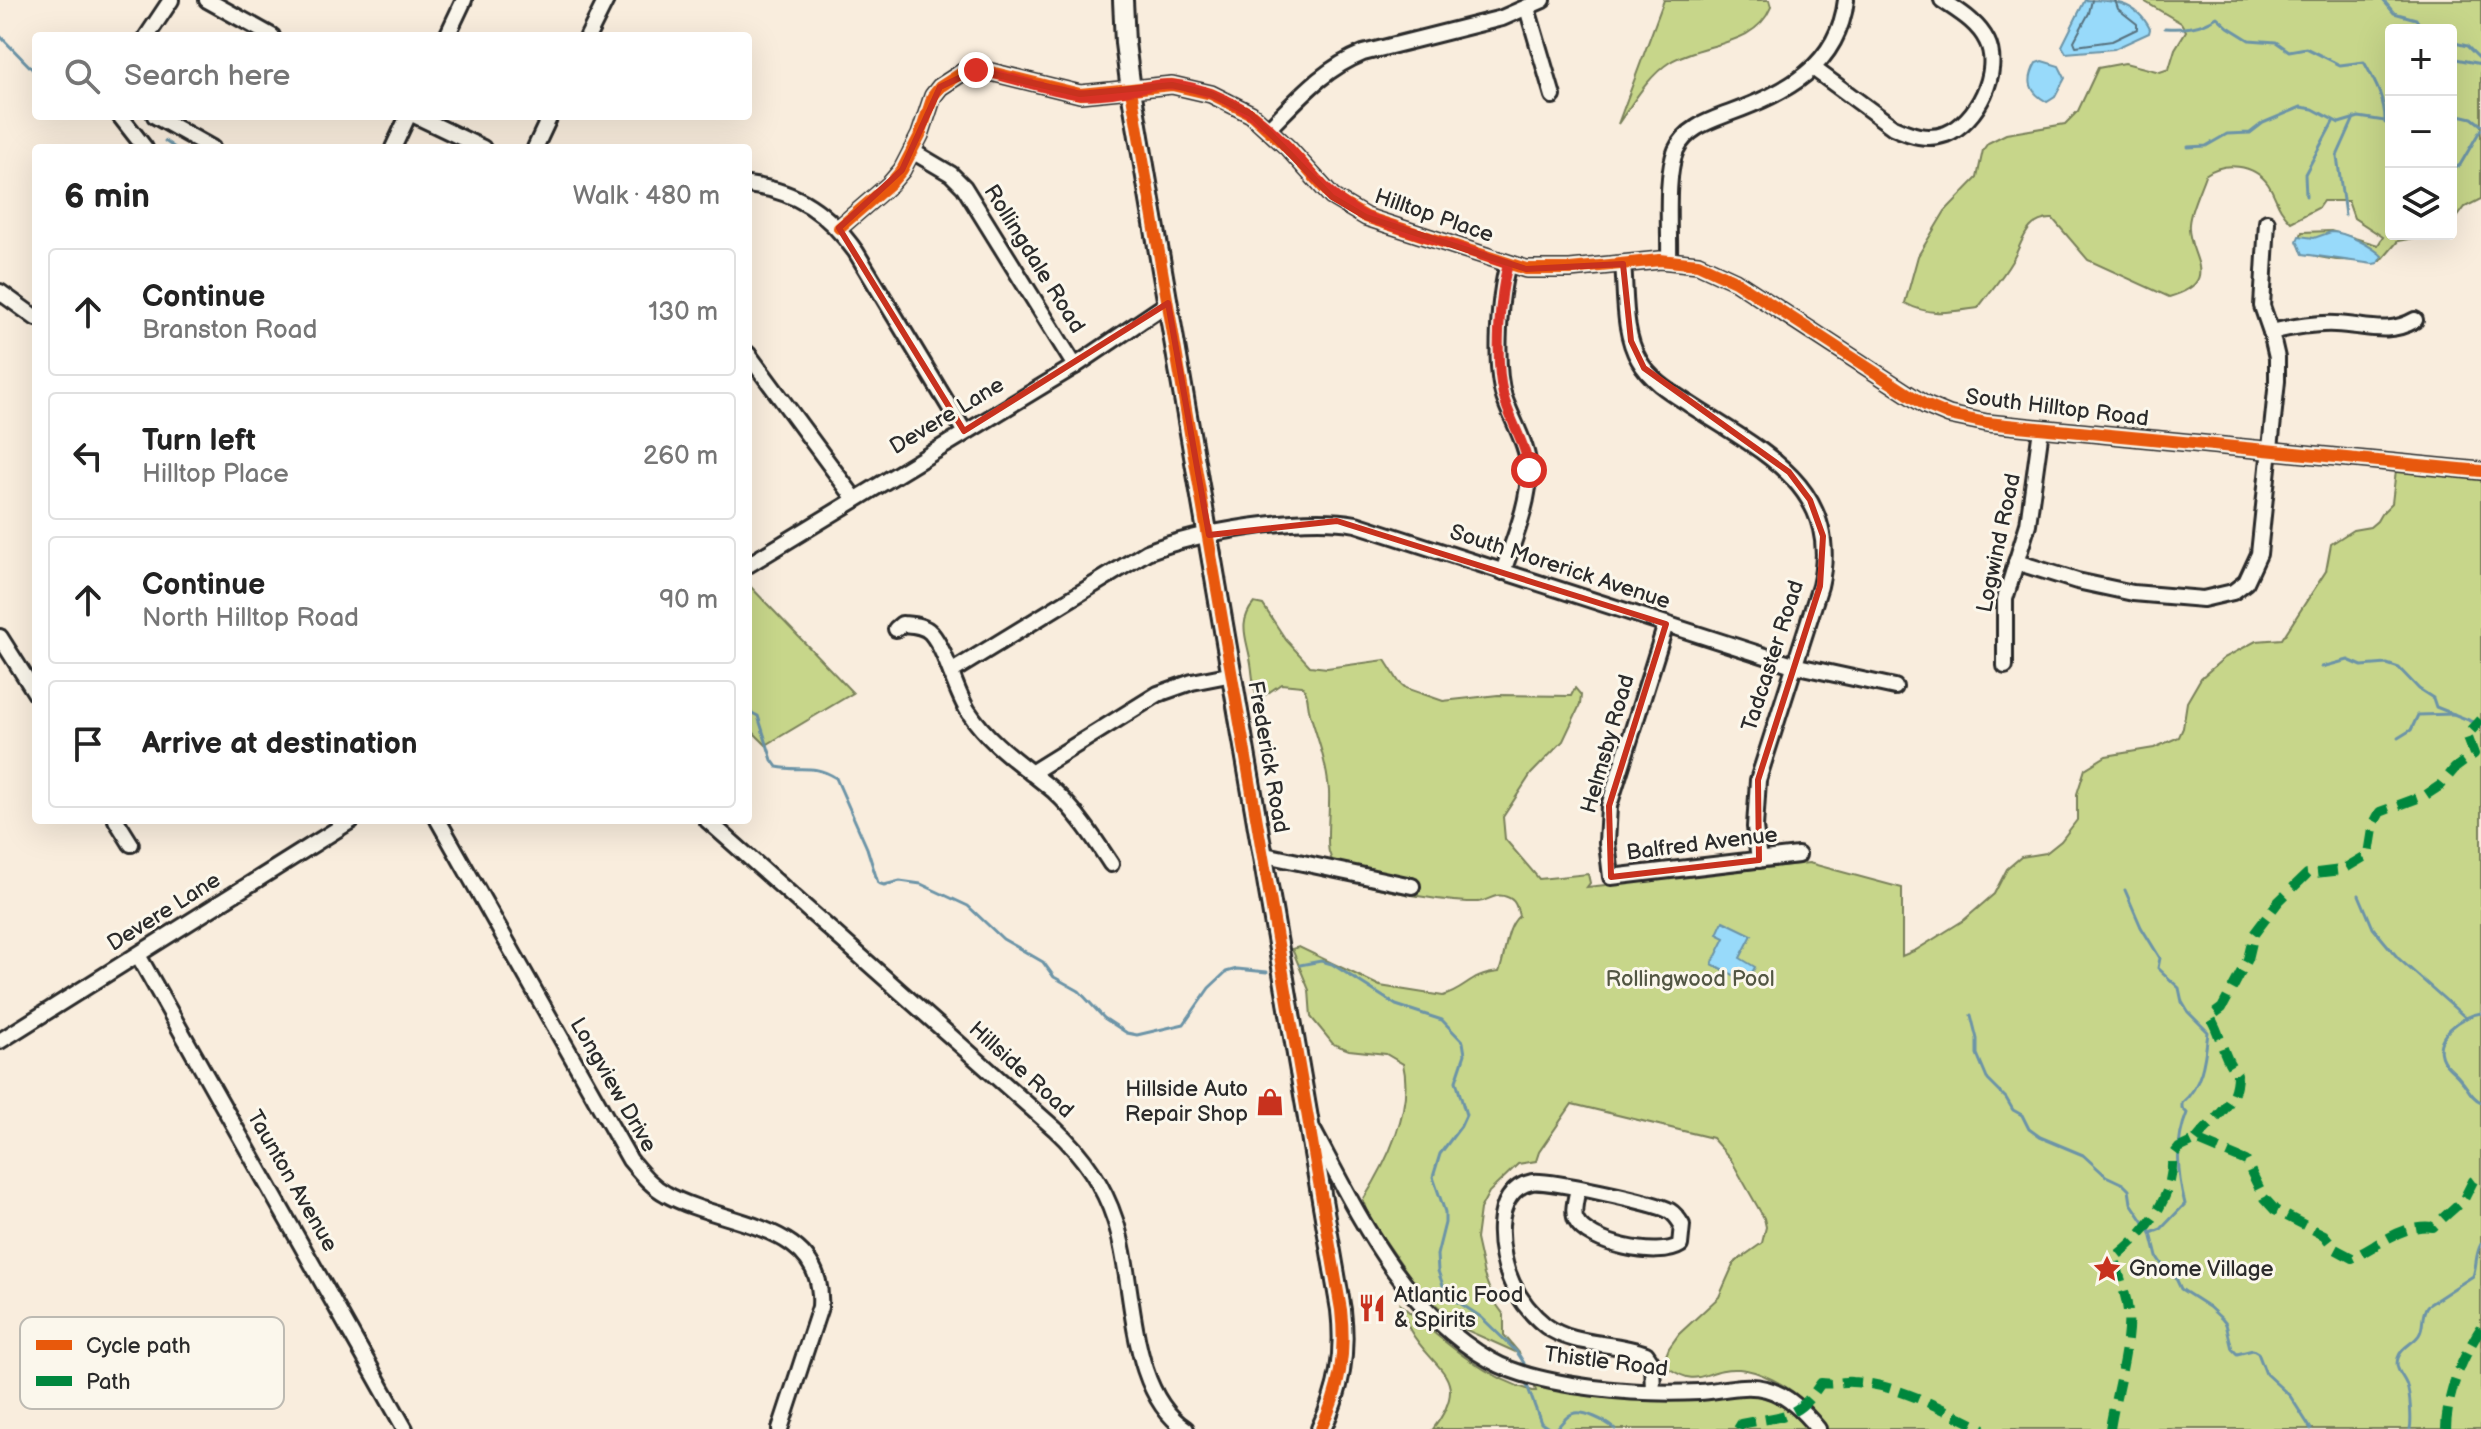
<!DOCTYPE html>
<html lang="en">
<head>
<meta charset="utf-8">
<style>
  :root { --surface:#fff; --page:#f6f6f6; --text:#222; --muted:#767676; --line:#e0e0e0 }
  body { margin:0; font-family:"Balsamiq Sans",sans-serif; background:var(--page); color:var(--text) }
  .controls { position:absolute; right:24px; top:24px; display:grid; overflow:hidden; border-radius:8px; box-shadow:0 8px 32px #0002 }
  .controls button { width:72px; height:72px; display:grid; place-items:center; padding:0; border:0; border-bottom:2px solid var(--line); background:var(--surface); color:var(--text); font:40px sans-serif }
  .stop { position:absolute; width:24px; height:24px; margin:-18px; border:6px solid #d93025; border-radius:50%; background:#fff }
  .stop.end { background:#d93025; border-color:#fff; box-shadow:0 2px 8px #0008 }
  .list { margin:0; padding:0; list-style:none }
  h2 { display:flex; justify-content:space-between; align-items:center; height:104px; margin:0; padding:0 32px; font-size:34px }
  h2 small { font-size:26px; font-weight:400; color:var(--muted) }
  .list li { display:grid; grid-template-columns:52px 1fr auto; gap:24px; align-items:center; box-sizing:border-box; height:128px; margin:0 16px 16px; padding:0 16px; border:2px solid var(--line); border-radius:8px }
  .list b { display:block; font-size:30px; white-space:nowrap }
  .list p { margin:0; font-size:26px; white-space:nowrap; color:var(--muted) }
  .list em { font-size:26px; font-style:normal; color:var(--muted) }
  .icon { flex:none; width:44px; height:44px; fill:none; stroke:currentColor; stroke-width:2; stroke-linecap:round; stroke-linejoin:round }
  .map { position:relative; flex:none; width:2481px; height:1429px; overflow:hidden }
  .search { position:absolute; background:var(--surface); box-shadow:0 8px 32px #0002; left:32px; top:32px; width:720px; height:88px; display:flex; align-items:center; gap:20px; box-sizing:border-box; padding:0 28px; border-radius:8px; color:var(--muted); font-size:30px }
  .panel { position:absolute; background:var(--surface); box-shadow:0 8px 32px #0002; left:32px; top:144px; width:720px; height:680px; border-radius:8px }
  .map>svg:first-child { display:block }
</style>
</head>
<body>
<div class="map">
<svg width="2481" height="1429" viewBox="0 0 2481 1429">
  <rect width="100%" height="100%" fill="#f9eddd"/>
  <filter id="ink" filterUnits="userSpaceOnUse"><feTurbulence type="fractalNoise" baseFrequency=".0125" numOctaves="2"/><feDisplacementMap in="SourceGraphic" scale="16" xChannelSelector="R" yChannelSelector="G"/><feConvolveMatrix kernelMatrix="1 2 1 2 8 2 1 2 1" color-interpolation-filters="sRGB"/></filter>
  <g filter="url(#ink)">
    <g fill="#c7d68a" stroke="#79805a" stroke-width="2">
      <path d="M 1664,0 L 1769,0 L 1771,7 C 1755,47 1703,42 1670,62 C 1648,76 1633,103 1618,124 Z"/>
      <path d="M 2142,0 L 2481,0 L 2481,199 L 2465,207 L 2451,226 L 2451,30 L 2391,30 L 2391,234 L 2434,234 L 2398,241 L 2381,261 L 2336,260 L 2319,257 L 2301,250 L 2299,241 L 2302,232 L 2331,231 L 2378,245 L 2383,237 L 2354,218 L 2348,201 L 2323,201 L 2318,208 L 2291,222 C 2275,206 2278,199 2268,184 C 2254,164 2224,161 2205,175 C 2200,190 2190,209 2189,224 C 2186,255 2225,281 2169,297 L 2088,260 L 2053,219 C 2025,218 2023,243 2012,261 C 2002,278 1989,293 1978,308 C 1951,312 1930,317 1905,303 L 1918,256 L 1945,211 L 1977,178 L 1983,150 L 1988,143 L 2006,134 L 2065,124 L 2078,111 L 2098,68 L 2125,63 L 2160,72 L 2169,69 L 2175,49 L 2186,31 L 2181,23 Z"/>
      <path d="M 2396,470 L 2481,477 L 2481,1429 L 1433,1429 C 1473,1376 1433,1371 1410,1330 C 1406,1323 1404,1313 1401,1305 C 1441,1339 1482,1377 1533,1391 L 1536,1391 L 1533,1381 L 1764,1395 L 1780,1400 L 1796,1412 L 1802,1399 C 1787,1386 1759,1370 1739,1369 C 1704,1367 1701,1391 1667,1367 L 1665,1358 L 1669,1348 L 1679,1334 L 1719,1297 L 1734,1263 L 1762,1243 L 1766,1227 L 1764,1218 L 1730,1158 L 1712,1138 L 1572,1104 L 1539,1152 L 1536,1161 L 1518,1164 L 1489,1192 L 1480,1209 L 1476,1239 L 1484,1275 L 1494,1301 L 1504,1315 L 1504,1335 L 1520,1354 L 1464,1329 L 1420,1291 L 1368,1216 L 1363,1200 C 1386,1164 1414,1108 1403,1064 L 1386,1054 L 1349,1050 L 1333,1044 L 1311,1017 L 1309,990 L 1292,949 L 1299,947 L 1380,986 L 1443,996 C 1467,989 1469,975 1499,972 C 1506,955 1505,928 1519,916 C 1517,908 1516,900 1507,897 C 1495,892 1489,901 1478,902 C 1453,903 1359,889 1341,874 C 1336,870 1331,859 1329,852 C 1326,840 1330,808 1329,791 C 1327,765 1318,739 1310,714 C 1307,703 1309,694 1302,686 L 1281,684 L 1265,695 L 1257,697 C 1252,684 1253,671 1250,658 C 1246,637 1238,622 1254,603 L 1263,605 L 1286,640 L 1310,666 L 1327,668 L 1385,660 L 1399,682 L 1406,688 L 1443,701 L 1498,695 L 1571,696 L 1575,688 L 1581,695 L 1580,705 L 1563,741 L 1531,774 L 1503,817 L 1505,839 L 1539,879 L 1588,874 L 1590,883 L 1587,887 L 1809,863 L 1902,888 L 1902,956 L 1916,950 L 1964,920 L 1994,894 L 2007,869 L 2021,857 L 2046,853 L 2061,841 L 2077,820 L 2077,794 L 2085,769 L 2106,756 L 2154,748 L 2179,737 L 2183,728 L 2187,702 L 2201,678 L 2224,658 L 2256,641 L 2282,639 L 2326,571 L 2331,544 L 2353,530 L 2370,527 L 2377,521 L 2381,514 L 2392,503 Z"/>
      <polygon points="748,584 853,693 766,745 748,727"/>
    </g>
    <g fill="#98dafa" stroke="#6c94a7" stroke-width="2">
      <path d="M 2085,0 C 2112,0 2136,1 2150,29 L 2149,33 L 2114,49 L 2066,53 L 2062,46 Z"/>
      <path d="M 2042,61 L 2059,66 L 2065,78 L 2055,97 L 2047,102 C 2029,92 2026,81 2036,63 Z"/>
      <path d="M 2331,232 C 2345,232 2372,246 2382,256 L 2378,263 L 2373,264 L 2303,254 L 2297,241 L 2299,236 L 2314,238 Z"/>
      <polygon points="1723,921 1752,935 1740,958 1755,967 1747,982 1712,964 1725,938 1717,934"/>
    </g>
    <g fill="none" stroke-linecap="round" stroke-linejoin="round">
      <polyline stroke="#57717e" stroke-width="2" points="2092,0 2089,13 2074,41 2076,46 2112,41 2137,29 2137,24 2118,9 2115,0"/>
      <g stroke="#6c94a7" stroke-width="3">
        <polyline points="2383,0 2394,13 2416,19 2423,30"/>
        <path d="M 2165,28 C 2185,29 2200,28 2217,17 L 2228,27 L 2249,40 L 2276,42 L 2289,51 L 2306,48 L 2340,65 L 2364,62 C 2374,80 2386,100 2385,123"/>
        <polyline points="0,36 36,73"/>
        <polyline points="2451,42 2467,46 2481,60"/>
        <polyline points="2451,58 2481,64"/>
        <polyline points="2451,113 2472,118 2481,125"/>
        <polyline points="165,141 175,148"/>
        <polyline points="2188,147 2206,146 2227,134 2250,133 2263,123 2301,107 2313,109 2339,123 2359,117 2391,122"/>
        <polyline points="2451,170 2460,165 2481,129"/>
        <polyline points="2306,196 2305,174 2333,122"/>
        <polyline points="2345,215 2337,156 2354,118"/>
        <polyline points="2322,667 2348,660 2362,666 2387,664 2399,668 2419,689 2433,698 2436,707 2481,725"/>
        <path d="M 748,711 L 758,716 L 772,760 L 777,767 C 801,772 812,763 836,778 L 867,848 L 878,883 L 884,885 L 900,881 L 921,884 L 968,906 L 1003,939 L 1043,962 L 1054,977 L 1079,991 L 1104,1018 L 1127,1033 L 1137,1035 L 1184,1024 L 1209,988 L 1226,972 L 1237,969 L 1267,972"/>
        <polyline points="2398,738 2411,730 2418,715 2454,714"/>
        <path d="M 2125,890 L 2141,927 L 2160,958 L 2158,968 L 2179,988 L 2182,1002 L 2188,1012 L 2208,1032 C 2205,1058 2203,1085 2182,1103 L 2182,1108 L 2187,1113 C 2175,1142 2177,1174 2185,1204 L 2161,1229 L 2151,1233"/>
        <polyline points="2359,895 2373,928 2398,958 2466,1018"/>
        <polyline points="1300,965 1321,961 1332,964 1396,1005 1442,1020 1463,1042 1465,1054 1456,1081 1466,1115 1461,1126 1440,1154 1433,1177 1445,1212 1445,1223 1437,1255 1438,1271 1446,1294 1481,1317 1517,1352 1524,1363 1524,1369"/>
        <path d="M 2481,1013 C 2461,1016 2431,1037 2443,1060 C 2447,1068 2455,1072 2460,1079 C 2468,1087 2470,1097 2481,1102"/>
        <polyline points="1971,1015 1977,1039 1977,1054 1988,1080 2006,1098 2013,1110 2022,1115 2029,1129 2040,1137 2083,1155 2106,1176 2123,1184 2129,1190 2131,1203 2151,1233 2157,1257 2163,1266 2173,1272 2181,1289 2209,1307 2222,1319 2226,1324 2232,1349 2237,1354 2253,1350 2258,1353 2266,1374 2290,1396 2311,1429"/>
        <path d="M 1524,1377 L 1541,1423 L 1550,1429 L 1557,1428 C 1562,1423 1566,1416 1572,1414 C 1583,1409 1607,1422 1615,1429"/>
        <path d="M 2410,1429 C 2412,1421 2410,1394 2407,1386 C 2404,1376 2394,1370 2398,1358 C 2402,1346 2413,1344 2419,1335 C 2425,1326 2420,1316 2427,1306 L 2473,1276 C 2477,1265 2475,1255 2481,1244"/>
      </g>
      <defs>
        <g id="minor">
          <polyline points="207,0 272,36"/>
          <polyline points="1527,8 1553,96"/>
          <polyline points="147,36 171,0"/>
          <polyline points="447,36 464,0"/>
          <polyline points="588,36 606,0"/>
          <path d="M 1813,68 L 1893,127 C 1911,135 1927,141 1946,134 C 1977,122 2002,71 1987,41 C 1978,22 1958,11 1942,0"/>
          <polyline points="120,116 145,148"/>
          <polyline points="155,116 212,148"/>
          <polyline points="416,116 483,148"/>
          <path d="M 1269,128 C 1298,99 1323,69 1363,53 L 1502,18 L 1543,0"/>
          <polyline points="393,148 408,116"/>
          <polyline points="535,148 550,116"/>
          <polyline points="912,151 951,174 964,187 1075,366"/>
          <path d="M 748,185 C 798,191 828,213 856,252 L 964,431"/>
          <polyline points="839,228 890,184 902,170 920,135 933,96 940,87 963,72 976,70 991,72 1080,94 1172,85 1211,94 1251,114 1288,148 1332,197 1366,217 1526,269 1570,269 1660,260 1698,264 1735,281 1925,405 1949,415 1987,423 2481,471"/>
          <path d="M 1669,260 C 1670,232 1665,175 1676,150 C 1686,128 1709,121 1730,113 C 1786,92 1838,67 1846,0"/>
          <path d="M 1623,264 C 1626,294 1623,333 1639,360 C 1650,380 1670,392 1689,404 C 1759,450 1843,486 1820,586 L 1758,780 L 1755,827 L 1759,860"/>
          <polyline points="0,292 36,318"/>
          <path d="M 2271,332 C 2292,327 2313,323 2335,324 C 2365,325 2387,336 2415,320"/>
          <polyline points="748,354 855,499"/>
          <polyline points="2016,562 2077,581 2133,593 2203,599 2233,592 2246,582 2259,554 2277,381 2277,358 2271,332 2262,306 2267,222"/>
          <polyline points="748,565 1075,366 1168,303"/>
          <path d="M 1503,572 C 1513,541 1529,505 1529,472 C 1529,446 1512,421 1504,397 C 1494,365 1499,296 1508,264"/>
          <polyline points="1666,624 1609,806 1607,843 1611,877 1798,855"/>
          <path d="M 896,629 L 902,624 C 912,625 924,625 931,633 C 947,652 954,689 968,711 C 991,746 1023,765 1054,791 C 1077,812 1094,838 1111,864"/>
          <polyline points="0,637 36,694"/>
          <polyline points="2005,666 2005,599 2028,524 2041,429"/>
          <path d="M 951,672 L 1147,552 C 1198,532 1302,514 1356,524 L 1793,665 L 1895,687"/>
          <polyline points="1031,773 1158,694 1192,682 1233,674"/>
          <polyline points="116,820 131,844"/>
          <path d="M 438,820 L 630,1160 C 641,1173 651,1186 666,1194 C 721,1226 826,1221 820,1307 L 780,1429"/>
          <path d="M 707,820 L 1055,1129 C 1083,1155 1103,1183 1115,1220 C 1136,1281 1126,1390 1186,1429"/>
          <polyline points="1265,855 1412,886"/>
          <polyline points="138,955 405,1429"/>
          <polyline points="0,1041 352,820"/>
          <path d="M 1314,1132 C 1360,1218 1402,1309 1490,1360 C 1539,1388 1642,1395 1699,1392 C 1720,1391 1744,1383 1766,1389 C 1788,1395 1804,1412 1818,1429"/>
          <path d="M 1578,1189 C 1576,1198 1572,1212 1576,1220 C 1588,1244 1659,1259 1680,1245 L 1682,1225 C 1679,1220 1675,1214 1670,1211 C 1657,1203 1546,1179 1532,1182 C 1489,1191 1499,1255 1512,1283 C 1520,1300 1532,1315 1546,1326 C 1575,1347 1614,1341 1646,1354 L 1652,1363 L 1653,1392"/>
        </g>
        <path id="major" d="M 1123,0 L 1125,43 L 1131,90 L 1341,1310 C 1346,1354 1340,1389 1321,1429"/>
      </defs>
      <use href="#minor" stroke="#2b2b2b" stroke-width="20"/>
      <use href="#major" stroke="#2b2b2b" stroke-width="24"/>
      <use href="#minor" stroke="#fbf7ec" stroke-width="14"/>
      <use href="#major" stroke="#fbf7ec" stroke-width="18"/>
      <g stroke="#00873e" stroke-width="10" stroke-dasharray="20 10" stroke-linecap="butt">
        <path d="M 2196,1140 C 2214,1117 2237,1106 2237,1074 C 2222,1057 2222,1036 2210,1017 L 2222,1008 L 2248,959 L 2254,934 L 2279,901 L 2307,874 L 2342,870 L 2369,854 L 2374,823 L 2380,812 L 2426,795 L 2441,785 L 2455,768 L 2474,754 L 2467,735 L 2481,720"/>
        <path d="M 1738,1429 L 1741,1424 C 1782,1415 1796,1421 1821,1383 C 1832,1385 1842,1381 1852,1382 C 1899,1384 1943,1410 1984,1429"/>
        <path d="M 2110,1429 C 2115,1395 2131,1344 2128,1311 C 2126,1292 2118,1276 2115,1257 C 2145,1234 2175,1197 2172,1157 L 2179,1148 L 2196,1140 L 2246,1161 L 2264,1198 L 2275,1210 L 2324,1235 L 2335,1249 L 2352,1258 C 2378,1246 2403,1223 2433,1227 L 2464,1199 L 2473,1181 L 2481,1175"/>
        <path d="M 2446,1429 C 2447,1392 2462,1358 2481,1328"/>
      </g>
      <defs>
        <g id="cycleway">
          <path d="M 1131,90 L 1341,1310 C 1346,1354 1340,1389 1321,1429"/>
          <polyline points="839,228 890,184 902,170 920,135 933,96 940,87 963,72 976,70 991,72 1080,94 1172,85 1211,94 1251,114 1288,148 1332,197 1366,217 1526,269 1570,269 1660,260 1698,264 1735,281 1925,405 1949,415 1987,423 2481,471"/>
        </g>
      </defs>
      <use href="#cycleway" stroke="#fbf7ec" stroke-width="17"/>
      <use href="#cycleway" stroke="#e8590c" stroke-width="12"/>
    </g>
  </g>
  <g fill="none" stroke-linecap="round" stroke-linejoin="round" filter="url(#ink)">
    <path stroke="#d93025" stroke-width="10" d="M 976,70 C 1010,76 1043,90 1077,94 C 1104,97 1130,89 1156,85 C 1187,81 1222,96 1248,112 C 1295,141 1313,191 1366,217 L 1508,264 C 1499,297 1495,360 1503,394 C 1509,420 1526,443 1529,470"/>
  </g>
  <path fill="none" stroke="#c8321e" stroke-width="6" stroke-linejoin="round" d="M 976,70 L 1080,94 L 1172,85 L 1211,94 L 1251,114 L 1332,197 L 1366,217 L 1526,269 L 1623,264 L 1631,341 L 1644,368 L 1789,472 L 1810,500 L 1823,536 L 1820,586 L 1758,780 L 1759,860 L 1611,877 L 1609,806 L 1666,624 L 1337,521 L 1209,535 L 1168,303 L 964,431 L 839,228 L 902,170 L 940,87 Z"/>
  <defs>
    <symbol id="shop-bare" viewBox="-9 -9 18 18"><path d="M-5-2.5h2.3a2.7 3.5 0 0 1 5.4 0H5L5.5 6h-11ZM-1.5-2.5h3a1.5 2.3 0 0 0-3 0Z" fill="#c8321e" stroke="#fbf7ec" stroke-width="2.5" paint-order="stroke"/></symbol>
    <symbol id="sight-bare" viewBox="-9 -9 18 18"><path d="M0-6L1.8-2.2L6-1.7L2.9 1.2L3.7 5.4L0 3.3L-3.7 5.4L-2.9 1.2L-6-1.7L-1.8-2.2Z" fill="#c8321e" stroke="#fbf7ec" stroke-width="2.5" paint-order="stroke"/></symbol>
    <symbol id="restaurant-bare" viewBox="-9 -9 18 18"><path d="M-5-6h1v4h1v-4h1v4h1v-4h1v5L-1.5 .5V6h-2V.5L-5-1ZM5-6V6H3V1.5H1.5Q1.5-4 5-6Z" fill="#c8321e" stroke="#fbf7ec" stroke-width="2.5" paint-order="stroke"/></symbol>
  </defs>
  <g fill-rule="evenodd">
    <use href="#shop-bare" x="1250" y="1082" width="40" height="40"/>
    <use href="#sight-bare" x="2087" y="1249" width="40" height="40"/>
    <use href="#restaurant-bare" x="1352" y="1288" width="40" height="40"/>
  </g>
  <g text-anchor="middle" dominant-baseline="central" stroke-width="6" stroke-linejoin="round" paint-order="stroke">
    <g font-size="22" fill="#2b2b2b" stroke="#fbf7ec">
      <text transform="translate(1434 216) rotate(19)">Hilltop Place</text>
      <text transform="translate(1034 259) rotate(58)">Rollingdale Road</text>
      <text transform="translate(2057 408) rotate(7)">South Hilltop Road</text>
      <text transform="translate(947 416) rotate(-31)">Devere Lane</text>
      <text transform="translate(1999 543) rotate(-78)">Logwind Road</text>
      <text transform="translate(1560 567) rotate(18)">South Morerick Avenue</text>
      <text transform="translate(1773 656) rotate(-72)">Tadcaster Road</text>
      <text transform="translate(1608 744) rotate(-74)">Helmsby Road</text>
      <text transform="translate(1268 757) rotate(80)">Frederick Road</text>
      <text transform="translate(1702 844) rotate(-7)">Balfred Avenue</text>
      <text transform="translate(164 912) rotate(-32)">Devere Lane</text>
      <text transform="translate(1021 1070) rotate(42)">Hillside Road</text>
      <text transform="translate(613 1085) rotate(60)">Longview Drive</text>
      <text transform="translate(292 1181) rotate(60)">Taunton Avenue</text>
      <text transform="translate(1606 1362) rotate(7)">Thistle Road</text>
    </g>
    <g font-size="22" fill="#525643" stroke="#fbf7ec">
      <text x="1690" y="979">Rollingwood Pool</text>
    </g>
    <g font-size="22" fill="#2b2b2b" stroke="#fbf7ec" text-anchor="start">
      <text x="1248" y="1089" text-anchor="end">Hillside Auto<tspan x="1248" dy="25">Repair Shop</tspan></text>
      <text x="2129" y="1269">Gnome Village</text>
      <text x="1394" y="1295">Atlantic Food<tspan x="1394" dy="25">&amp; Spirits</tspan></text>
    </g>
  </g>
  <rect x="20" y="1317" width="264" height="92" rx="12" fill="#fbf7ec" stroke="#bdbab2" stroke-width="2"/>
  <rect x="36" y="1340" width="36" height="10" fill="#e8590c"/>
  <rect x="36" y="1376" width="36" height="10" fill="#00873e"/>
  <g font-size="22" fill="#2b2b2b">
    <text x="86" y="1353">Cycle path</text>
    <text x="86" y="1389">Path</text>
  </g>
</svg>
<div class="controls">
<button>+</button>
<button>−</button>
<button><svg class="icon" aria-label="layers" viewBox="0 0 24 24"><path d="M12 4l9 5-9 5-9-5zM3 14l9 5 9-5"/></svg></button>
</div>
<div class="stop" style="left:1529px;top:470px"></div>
<div class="stop end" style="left:976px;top:70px"></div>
<div class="search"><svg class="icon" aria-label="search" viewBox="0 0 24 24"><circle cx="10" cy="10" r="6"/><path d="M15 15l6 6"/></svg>Search here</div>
<section class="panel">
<h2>6 min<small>Walk · 480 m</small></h2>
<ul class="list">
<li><svg class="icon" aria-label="ahead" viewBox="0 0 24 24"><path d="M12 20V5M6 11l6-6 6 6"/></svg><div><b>Continue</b><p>Branston Road</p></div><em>130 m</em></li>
<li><svg class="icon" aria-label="left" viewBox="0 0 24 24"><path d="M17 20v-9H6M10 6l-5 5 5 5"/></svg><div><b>Turn left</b><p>Hilltop Place</p></div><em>260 m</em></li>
<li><svg class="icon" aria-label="ahead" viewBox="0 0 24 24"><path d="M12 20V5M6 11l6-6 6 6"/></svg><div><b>Continue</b><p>North Hilltop Road</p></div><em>90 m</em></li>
<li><svg class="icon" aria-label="arrive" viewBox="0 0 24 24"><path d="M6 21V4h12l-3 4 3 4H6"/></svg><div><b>Arrive at destination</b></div></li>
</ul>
</section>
</div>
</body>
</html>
